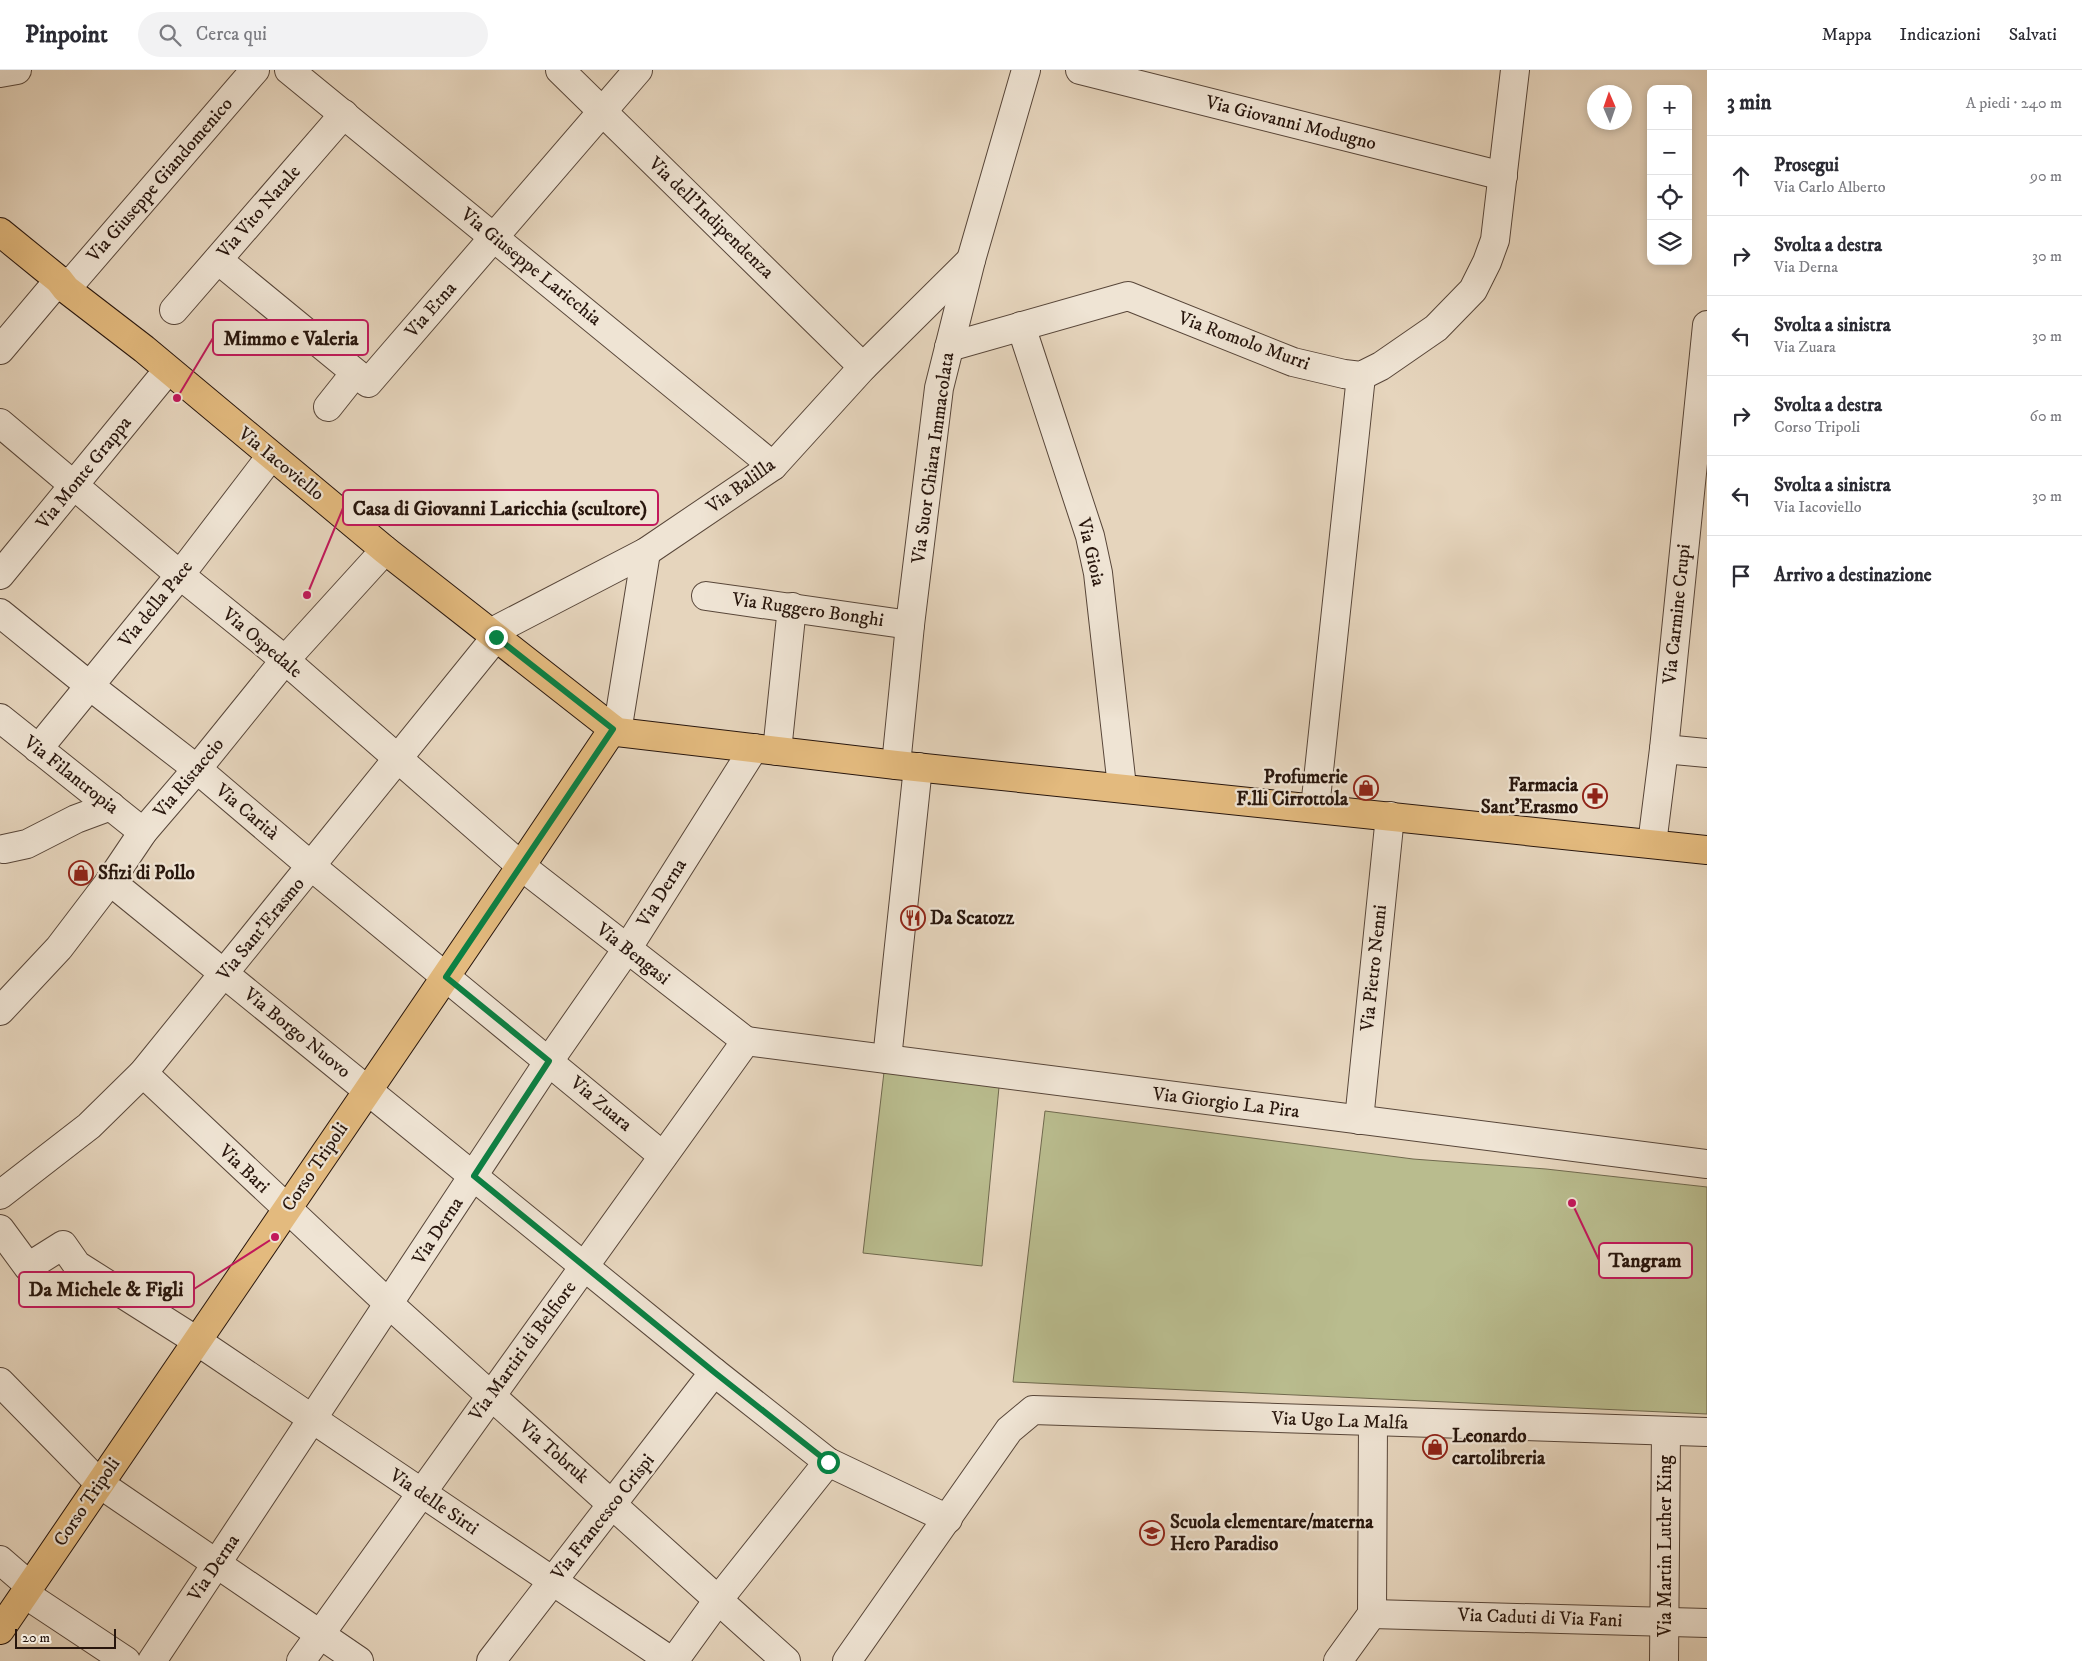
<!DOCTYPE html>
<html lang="it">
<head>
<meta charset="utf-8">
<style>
  :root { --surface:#fff; --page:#f2f2f3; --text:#2b2b33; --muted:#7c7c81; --line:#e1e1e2 }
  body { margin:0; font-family:"IM FELL DW Pica",serif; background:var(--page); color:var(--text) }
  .controls { position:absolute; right:15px; top:15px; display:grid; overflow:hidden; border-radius:10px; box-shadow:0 2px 8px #0003 }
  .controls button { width:45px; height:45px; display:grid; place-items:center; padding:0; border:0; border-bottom:1px solid var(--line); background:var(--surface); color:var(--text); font:25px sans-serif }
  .compass { position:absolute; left:1587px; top:15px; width:45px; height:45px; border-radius:50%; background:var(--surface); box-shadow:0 2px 8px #0003; rotate:358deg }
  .scale { position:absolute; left:15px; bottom:12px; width:101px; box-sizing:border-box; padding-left:5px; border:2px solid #28160d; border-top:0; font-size:14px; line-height:18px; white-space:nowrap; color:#28160d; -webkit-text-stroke:4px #efe4d4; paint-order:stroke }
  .stop { position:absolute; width:15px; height:15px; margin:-11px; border:4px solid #0b8043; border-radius:50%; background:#fff }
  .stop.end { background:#0b8043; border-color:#fff; box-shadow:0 1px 5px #0008 }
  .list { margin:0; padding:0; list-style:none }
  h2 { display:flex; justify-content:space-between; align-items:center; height:65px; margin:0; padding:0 20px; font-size:21px }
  h2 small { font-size:16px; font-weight:400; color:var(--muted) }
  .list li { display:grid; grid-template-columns:32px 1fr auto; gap:15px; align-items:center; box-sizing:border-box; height:80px; padding:0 20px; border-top:1px solid var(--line) }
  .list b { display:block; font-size:19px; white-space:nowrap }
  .list p { margin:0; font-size:16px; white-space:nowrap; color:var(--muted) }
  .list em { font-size:16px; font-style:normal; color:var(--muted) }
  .icon { flex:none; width:28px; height:28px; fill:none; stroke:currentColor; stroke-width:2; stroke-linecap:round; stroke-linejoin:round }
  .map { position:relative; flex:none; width:1707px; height:1591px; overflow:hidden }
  header { display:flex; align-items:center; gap:30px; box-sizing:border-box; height:70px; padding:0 25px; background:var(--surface); border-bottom:1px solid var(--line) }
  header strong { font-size:24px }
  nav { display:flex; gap:28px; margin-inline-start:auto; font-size:18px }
  .search { width:350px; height:45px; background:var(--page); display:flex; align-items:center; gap:12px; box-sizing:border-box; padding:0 18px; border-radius:28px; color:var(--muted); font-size:19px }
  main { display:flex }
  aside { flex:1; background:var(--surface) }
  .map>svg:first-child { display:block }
</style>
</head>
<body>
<header>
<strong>Pinpoint</strong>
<div class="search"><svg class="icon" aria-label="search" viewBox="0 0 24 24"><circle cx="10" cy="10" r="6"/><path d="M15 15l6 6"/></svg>Cerca qui</div>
<nav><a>Mappa</a><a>Indicazioni</a><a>Salvati</a></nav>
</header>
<main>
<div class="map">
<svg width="1707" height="1591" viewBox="0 0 1707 1591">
  <rect width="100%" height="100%" fill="#e6d5bd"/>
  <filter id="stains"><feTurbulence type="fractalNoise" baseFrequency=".004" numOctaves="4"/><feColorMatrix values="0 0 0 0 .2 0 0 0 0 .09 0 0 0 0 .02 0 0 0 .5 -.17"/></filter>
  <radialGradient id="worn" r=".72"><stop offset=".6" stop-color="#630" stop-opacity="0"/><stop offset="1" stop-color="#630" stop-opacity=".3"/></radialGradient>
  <g fill="#b9bc8e" stroke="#70694e">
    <polygon points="884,1002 999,1017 982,1196 863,1183"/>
    <polygon points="1045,1041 1413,1089 1546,1099 1707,1117 1707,1344 1013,1312"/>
  </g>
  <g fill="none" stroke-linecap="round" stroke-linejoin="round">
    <defs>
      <g id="minor">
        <polyline points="289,0 773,396"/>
        <polyline points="560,0 863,297"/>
        <polyline points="1080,0 1503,106"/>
        <polyline points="0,3 17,0"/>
        <polyline points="218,190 368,313 638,0"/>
        <polyline points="66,219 255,0"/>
        <polyline points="174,240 344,44"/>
        <polyline points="1021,256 1090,466 1098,503 1122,717"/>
        <polyline points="949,277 1128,226 1293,292 1344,304 1361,306 1381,296 1436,258 1473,220 1487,192 1495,170 1515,0"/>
        <polyline points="0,280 59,210"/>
        <polyline points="328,337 355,303"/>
        <polyline points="0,353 180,505 285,590 521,796 746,971"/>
        <polyline points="0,505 168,300"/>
        <polyline points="706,526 910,555"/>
        <polyline points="0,543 90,616 197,699 311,796 663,1086"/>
        <polyline points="490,563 646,482 773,396 863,297 971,190"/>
        <polyline points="0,648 143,762"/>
        <polyline points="617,662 646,482"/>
        <polyline points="38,679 180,505 271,386"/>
        <polyline points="1664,679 1707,683"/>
        <polyline points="777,681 792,537"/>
        <polyline points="896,695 910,555 939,318 971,190 1026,0"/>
        <polyline points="1315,738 1361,306"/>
        <polyline points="1652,774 1664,679 1707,255"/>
        <polyline points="4,779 27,774 76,749 111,736"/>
        <polyline points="110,811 714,1302 828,1392 948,1449"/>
        <polyline points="0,941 59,878 110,811 143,762 197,699 285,590 385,480"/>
        <polyline points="746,971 1707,1094"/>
        <polyline points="887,989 918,697"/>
        <polyline points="143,1003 389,1234 786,1591"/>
        <polyline points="1359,1050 1390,746"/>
        <polyline points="0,1125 89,1056 143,1003 496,567"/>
        <polyline points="0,1159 28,1197 63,1175 77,1195 197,1271 671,1591"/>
        <polyline points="0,1312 100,1414 359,1591"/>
        <polyline points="0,1490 30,1516"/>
        <polyline points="25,1524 126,1591"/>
        <polyline points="1372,1544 1707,1553"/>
        <polyline points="152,1591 549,991 627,879 754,678"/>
        <polyline points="301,1591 746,971"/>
        <polyline points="491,1591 714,1302"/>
        <polyline points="674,1591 718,1530 828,1392"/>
        <polyline points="847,1591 1009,1360 1033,1340 1707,1362"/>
        <polyline points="1338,1591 1372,1544 1373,1353"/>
        <polyline points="1664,1591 1666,1361"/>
      </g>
      <g id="major">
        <polyline points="0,162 59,210 66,219 144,279 385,480 617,662 896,695 1707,780"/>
        <polyline points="0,1560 521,796 613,659"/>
      </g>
    </defs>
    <use href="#minor" stroke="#584639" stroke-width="30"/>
    <use href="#major" stroke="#28160d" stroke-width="30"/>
    <use href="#minor" stroke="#efe4d4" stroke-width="28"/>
    <use href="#major" stroke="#e3ba7e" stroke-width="28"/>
  </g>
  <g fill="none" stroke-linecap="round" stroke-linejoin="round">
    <polyline stroke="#0b8043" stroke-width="6" points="496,567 613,659 446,907 549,991 474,1106 714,1302 828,1392"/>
  </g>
  <defs>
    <symbol id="shop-ring" viewBox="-11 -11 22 22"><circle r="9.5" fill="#efe4d4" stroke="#8f2418" stroke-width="1.5"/><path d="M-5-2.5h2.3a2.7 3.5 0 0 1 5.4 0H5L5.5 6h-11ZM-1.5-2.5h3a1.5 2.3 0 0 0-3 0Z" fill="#8f2418"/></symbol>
    <symbol id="pharmacy-ring" viewBox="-11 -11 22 22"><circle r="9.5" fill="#efe4d4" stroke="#8f2418" stroke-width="1.5"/><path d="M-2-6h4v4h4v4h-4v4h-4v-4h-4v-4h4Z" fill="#8f2418"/></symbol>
    <symbol id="restaurant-ring" viewBox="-11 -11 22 22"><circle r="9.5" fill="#efe4d4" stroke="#8f2418" stroke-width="1.5"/><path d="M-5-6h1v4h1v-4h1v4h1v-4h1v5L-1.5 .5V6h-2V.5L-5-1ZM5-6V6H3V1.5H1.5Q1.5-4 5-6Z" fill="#8f2418"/></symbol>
    <symbol id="school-ring" viewBox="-11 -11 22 22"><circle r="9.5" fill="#efe4d4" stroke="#8f2418" stroke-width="1.5"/><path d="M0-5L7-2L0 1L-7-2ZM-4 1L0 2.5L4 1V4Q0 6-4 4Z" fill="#8f2418"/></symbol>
  </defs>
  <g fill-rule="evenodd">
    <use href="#shop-ring" x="1352" y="704" width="28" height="28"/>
    <use href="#pharmacy-ring" x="1581" y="712" width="28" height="28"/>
    <use href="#shop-ring" x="67" y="789" width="28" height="28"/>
    <use href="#restaurant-ring" x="899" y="834" width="28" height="28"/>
    <use href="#shop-ring" x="1421" y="1363" width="28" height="28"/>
    <use href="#school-ring" x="1138" y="1449" width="28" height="28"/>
  </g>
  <g text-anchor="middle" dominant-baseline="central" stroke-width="4.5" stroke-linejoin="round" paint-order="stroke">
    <g font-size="19" fill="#28160d" stroke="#efe4d4">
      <text transform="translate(1291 53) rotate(14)">Via Giovanni Modugno</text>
      <text transform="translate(160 110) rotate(-49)">Via Giuseppe Giandomenico</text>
      <text transform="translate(259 142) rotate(-49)">Via Vito Natale</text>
      <text transform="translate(711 148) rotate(44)">Via dell'Indipendenza</text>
      <text transform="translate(531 197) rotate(39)">Via Giuseppe Laricchia</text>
      <text transform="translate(431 240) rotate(-49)">Via Etna</text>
      <text transform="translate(1244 271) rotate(20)">Via Romolo Murri</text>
      <text transform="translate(933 388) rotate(-82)">Via Suor Chiara Immacolata</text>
      <text transform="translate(281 394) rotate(39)">Via Iacoviello</text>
      <text transform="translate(84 403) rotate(-51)">Via Monte Grappa</text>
      <text transform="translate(741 416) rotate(-36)">Via Balilla</text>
      <text transform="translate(1091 482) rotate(77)">Via Gioia</text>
      <text transform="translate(156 534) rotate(-51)">Via della Pace</text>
      <text transform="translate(808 540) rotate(8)">Via Ruggero Bonghi</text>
      <text transform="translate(1677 544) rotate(-84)">Via Carmine Crupi</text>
      <text transform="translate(262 573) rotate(40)">Via Ospedale</text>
      <text transform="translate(71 705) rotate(38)">Via Filantropia</text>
      <text transform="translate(189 708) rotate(-50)">Via Ristaccio</text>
      <text transform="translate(247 742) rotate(40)">Via Carità</text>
      <text transform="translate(662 823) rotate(-58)">Via Derna</text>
      <text transform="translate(261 859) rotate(-51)">Via Sant'Erasmo</text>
      <text transform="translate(633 884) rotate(38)">Via Bengasi</text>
      <text transform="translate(1374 898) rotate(-84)">Via Pietro Nenni</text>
      <text transform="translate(297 963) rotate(39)">Via Borgo Nuovo</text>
      <text transform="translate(1226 1033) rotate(7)">Via Giorgio La Pira</text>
      <text transform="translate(601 1034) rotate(40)">Via Zuara</text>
      <text transform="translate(315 1097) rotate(-56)">Corso Tripoli</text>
      <text transform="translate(244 1099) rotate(43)">Via Bari</text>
      <text transform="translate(438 1161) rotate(-57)">Via Derna</text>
      <text transform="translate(523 1281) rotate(-54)">Via Martiri di Belfiore</text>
      <text transform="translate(1340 1351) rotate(2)">Via Ugo La Malfa</text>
      <text transform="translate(554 1382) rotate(41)">Via Tobruk</text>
      <text transform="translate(87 1432) rotate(-56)">Corso Tripoli</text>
      <text transform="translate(434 1432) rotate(34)">Via delle Sirti</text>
      <text transform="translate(603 1447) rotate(-52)">Via Francesco Crispi</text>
      <text transform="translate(1665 1476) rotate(-90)">Via Martin Luther King</text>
      <text transform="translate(214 1498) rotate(-56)">Via Derna</text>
      <text transform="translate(1540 1548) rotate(2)">Via Caduti di Via Fani</text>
    </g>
    <g font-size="19" font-weight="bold" fill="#28160d" stroke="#efe4d4" text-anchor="start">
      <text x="1348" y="707" text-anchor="end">Profumerie<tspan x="1348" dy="22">F.lli Cirrottola</tspan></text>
      <text x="1578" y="715" text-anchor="end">Farmacia<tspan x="1578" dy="22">Sant'Erasmo</tspan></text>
      <text x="98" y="803">Sfizi di Pollo</text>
      <text x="930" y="848">Da Scatozz</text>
      <text x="1452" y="1366">Leonardo<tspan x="1452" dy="22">cartolibreria</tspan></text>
      <text x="1170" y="1452">Scuola elementare/materna<tspan x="1170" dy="22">Hero Paradiso</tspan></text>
    </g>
  </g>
  <path fill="none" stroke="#c2185b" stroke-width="2" d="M177 328L213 268M307 525L343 438M1572 1133L1599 1190M275 1167L194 1219"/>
  <g fill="#c2185b" stroke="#efe4d4" stroke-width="2">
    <circle cx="177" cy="328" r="5"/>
    <circle cx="307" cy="525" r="5"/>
    <circle cx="1572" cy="1133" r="5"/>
    <circle cx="275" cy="1167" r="5"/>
  </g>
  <g fill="#efe4d4" stroke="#c2185b" stroke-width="2">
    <rect x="213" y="250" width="155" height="35" rx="5"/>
    <rect x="343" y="420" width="315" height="35" rx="5"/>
    <rect x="1599" y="1173" width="93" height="35" rx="5"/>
    <rect x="19" y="1202" width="175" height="35" rx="5"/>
  </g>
  <g font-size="20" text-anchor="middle" font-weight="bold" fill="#28160d">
    <text x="291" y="275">Mimmo e Valeria</text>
    <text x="500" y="445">Casa di Giovanni Laricchia (scultore)</text>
    <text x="1645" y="1197">Tangram</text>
    <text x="106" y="1226">Da Michele &amp; Figli</text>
  </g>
  <rect width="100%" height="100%" filter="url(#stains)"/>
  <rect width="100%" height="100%" fill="url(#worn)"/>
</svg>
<div class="controls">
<button>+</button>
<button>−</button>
<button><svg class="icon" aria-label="locate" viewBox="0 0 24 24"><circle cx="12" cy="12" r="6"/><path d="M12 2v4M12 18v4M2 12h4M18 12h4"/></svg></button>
<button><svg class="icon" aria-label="layers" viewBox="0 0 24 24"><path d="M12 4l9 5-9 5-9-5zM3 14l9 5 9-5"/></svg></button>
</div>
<svg class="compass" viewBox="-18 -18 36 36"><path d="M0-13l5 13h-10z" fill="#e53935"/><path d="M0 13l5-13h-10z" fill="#7c7c81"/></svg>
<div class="scale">20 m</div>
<div class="stop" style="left:828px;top:1392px"></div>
<div class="stop end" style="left:496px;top:567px"></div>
</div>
<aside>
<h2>3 min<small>A piedi · 240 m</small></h2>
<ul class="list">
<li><svg class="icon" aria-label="ahead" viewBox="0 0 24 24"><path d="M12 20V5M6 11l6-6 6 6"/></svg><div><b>Prosegui</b><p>Via Carlo Alberto</p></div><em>90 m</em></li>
<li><svg class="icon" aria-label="right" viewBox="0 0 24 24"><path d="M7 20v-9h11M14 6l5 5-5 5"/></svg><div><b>Svolta a destra</b><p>Via Derna</p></div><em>30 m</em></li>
<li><svg class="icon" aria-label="left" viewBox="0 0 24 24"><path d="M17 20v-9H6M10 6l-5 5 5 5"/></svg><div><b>Svolta a sinistra</b><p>Via Zuara</p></div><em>30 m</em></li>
<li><svg class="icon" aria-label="right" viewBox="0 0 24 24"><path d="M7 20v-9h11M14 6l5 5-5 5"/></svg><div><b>Svolta a destra</b><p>Corso Tripoli</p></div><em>60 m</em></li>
<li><svg class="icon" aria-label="left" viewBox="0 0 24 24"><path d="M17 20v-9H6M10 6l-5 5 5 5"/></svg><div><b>Svolta a sinistra</b><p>Via Iacoviello</p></div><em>30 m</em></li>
<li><svg class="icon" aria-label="arrive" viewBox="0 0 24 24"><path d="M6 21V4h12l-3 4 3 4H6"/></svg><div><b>Arrivo a destinazione</b></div></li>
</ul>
</aside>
</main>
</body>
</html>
